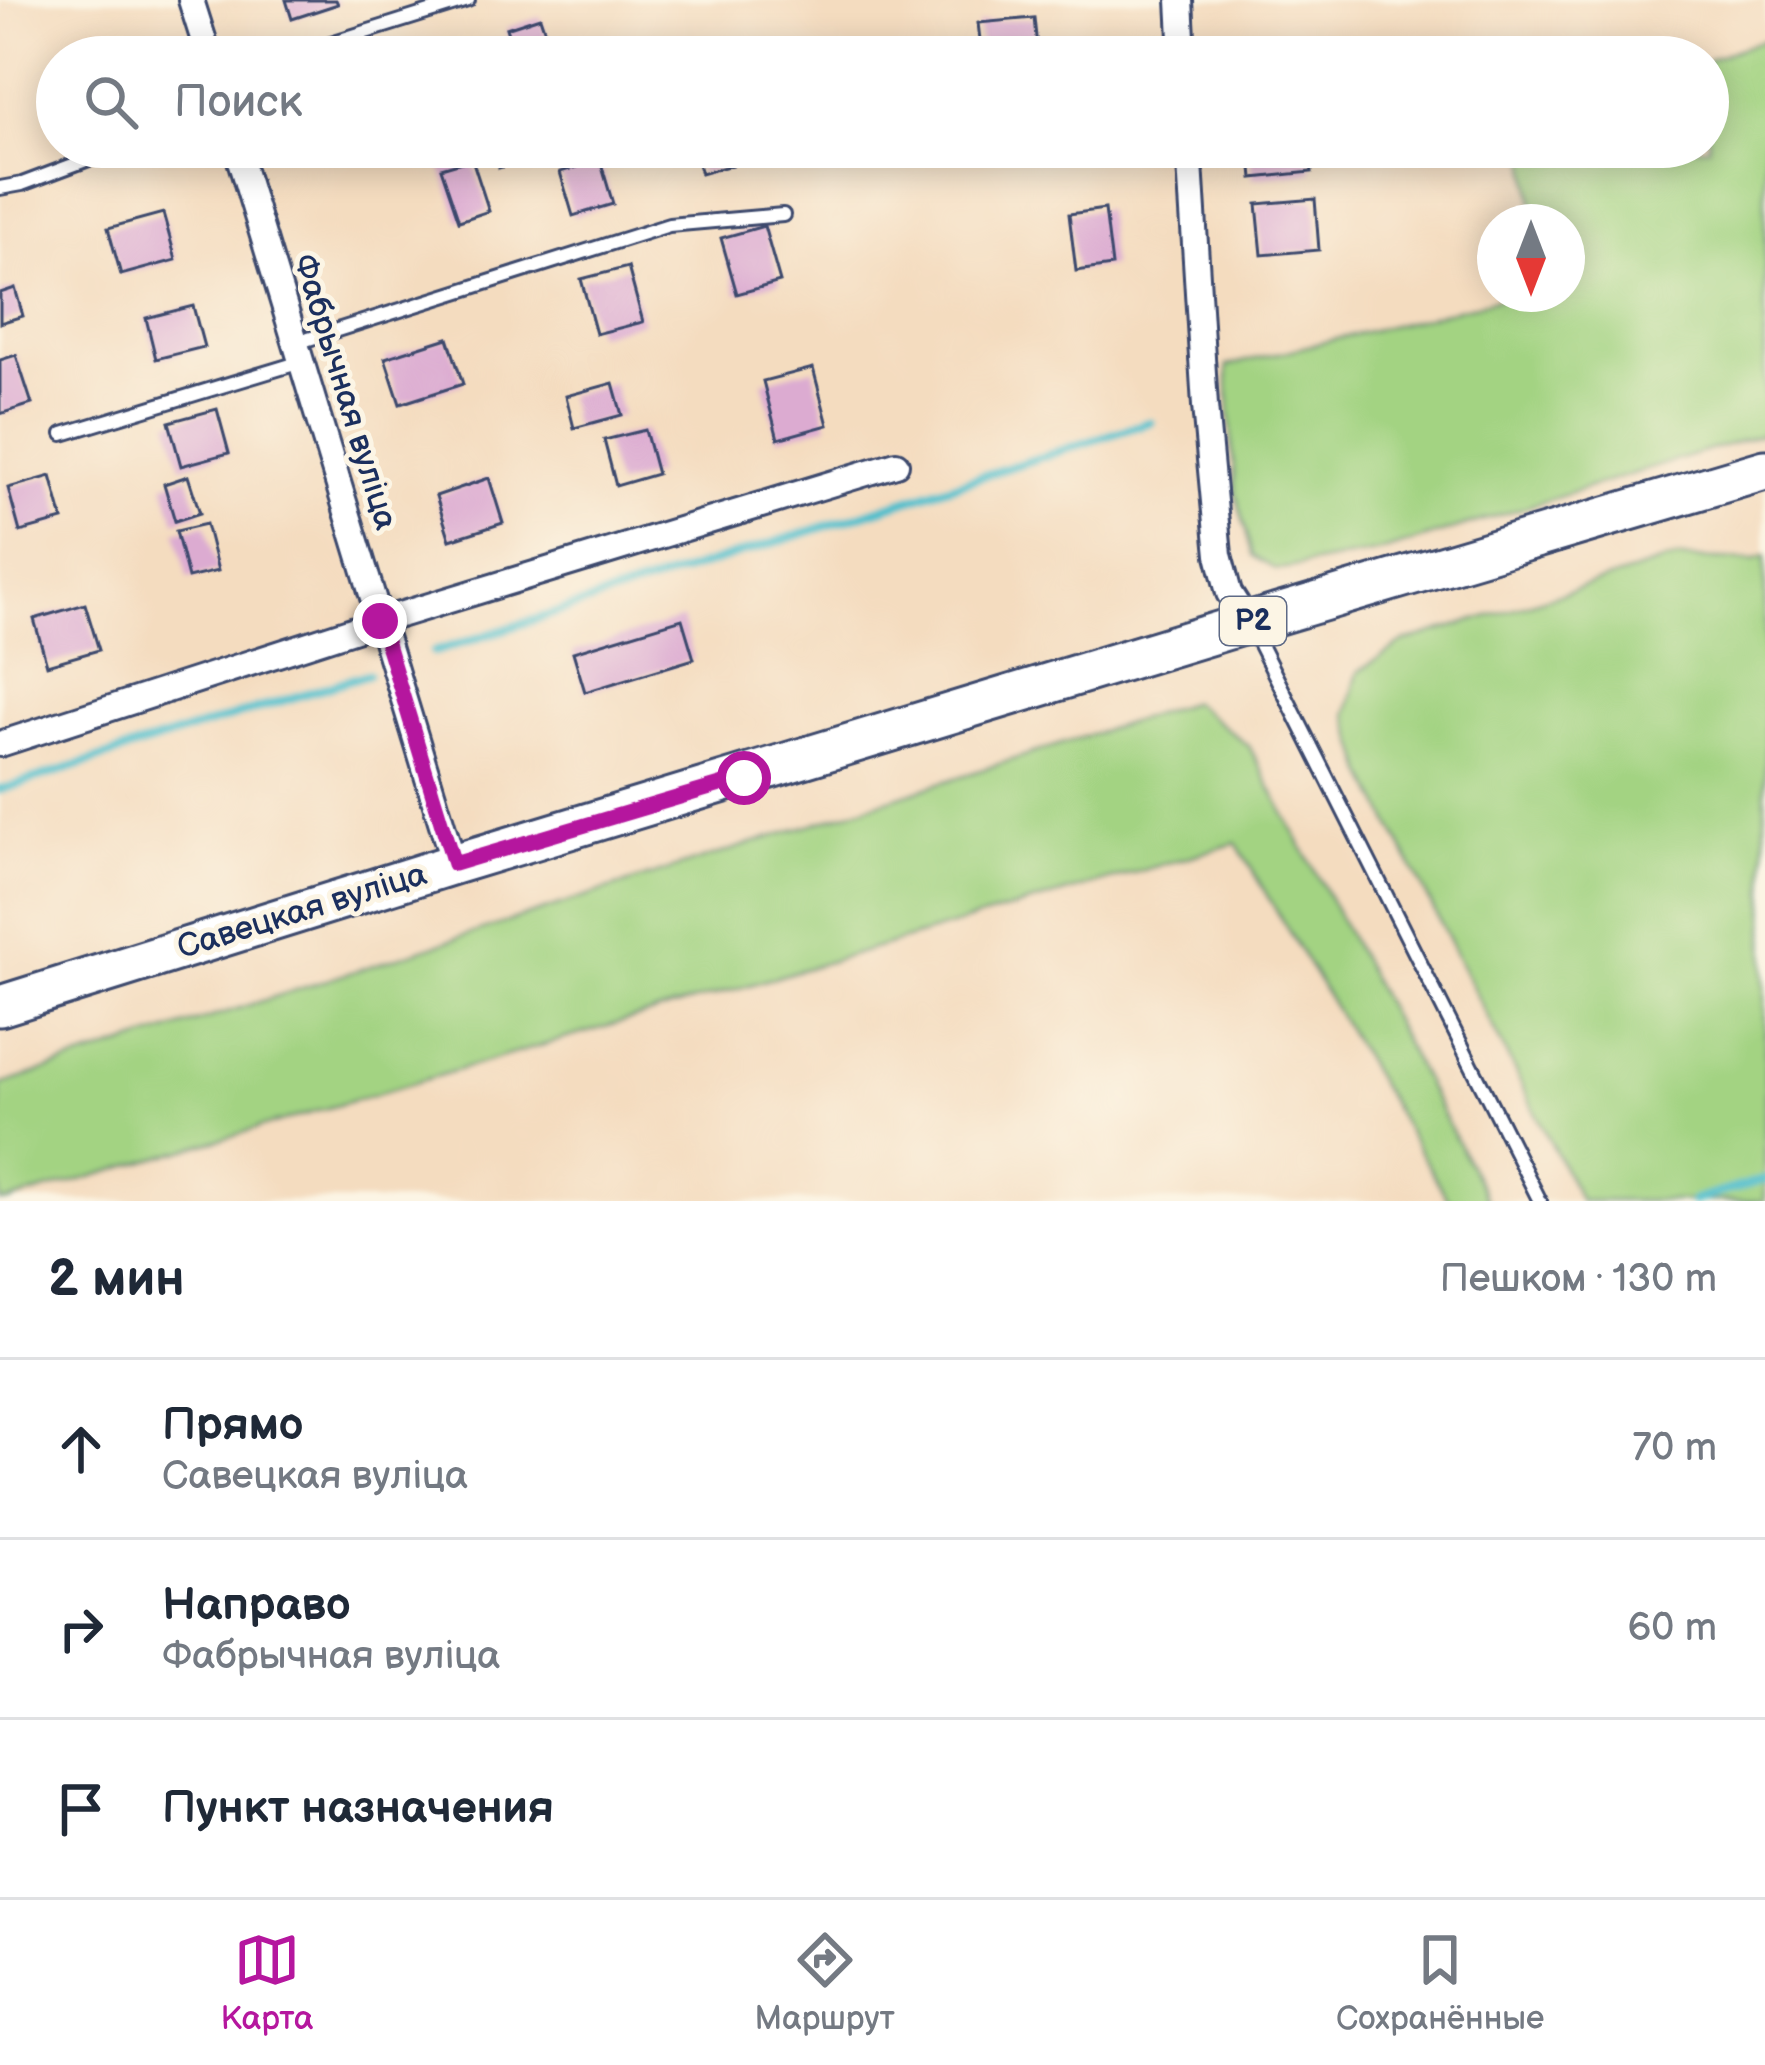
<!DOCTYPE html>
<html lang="ru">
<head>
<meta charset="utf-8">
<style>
  :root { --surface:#fff; --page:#f6f6f7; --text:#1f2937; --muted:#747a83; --line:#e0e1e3; --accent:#b5179e }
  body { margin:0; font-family:"Balsamiq Sans",sans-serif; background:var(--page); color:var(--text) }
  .compass { position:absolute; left:1477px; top:204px; width:108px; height:108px; border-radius:50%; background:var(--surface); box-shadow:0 6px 30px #0003; rotate:180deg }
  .stop { position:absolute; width:36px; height:36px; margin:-27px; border:9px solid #b5179e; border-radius:50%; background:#fff }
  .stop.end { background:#b5179e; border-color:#fff; box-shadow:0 3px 12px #0008 }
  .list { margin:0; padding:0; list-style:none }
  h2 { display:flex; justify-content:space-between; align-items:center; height:156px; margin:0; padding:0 48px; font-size:51px }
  h2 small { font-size:39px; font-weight:400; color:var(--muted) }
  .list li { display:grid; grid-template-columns:78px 1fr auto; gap:36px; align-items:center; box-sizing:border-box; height:180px; padding:0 48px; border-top:3px solid var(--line) }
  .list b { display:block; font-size:45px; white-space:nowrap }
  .list p { margin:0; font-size:39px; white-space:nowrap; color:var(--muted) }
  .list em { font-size:39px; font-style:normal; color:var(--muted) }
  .icon { flex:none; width:66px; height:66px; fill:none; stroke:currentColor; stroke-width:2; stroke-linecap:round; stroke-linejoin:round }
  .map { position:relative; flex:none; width:1765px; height:1201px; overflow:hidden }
  .search { position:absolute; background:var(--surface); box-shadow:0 6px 30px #0003; left:36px; right:36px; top:36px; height:132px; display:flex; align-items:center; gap:30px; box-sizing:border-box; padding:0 42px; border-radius:66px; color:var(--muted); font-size:45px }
  .sheet { height:696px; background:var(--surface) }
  nav { display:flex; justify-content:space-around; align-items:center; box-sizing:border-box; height:168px; border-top:3px solid var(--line); background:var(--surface); font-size:33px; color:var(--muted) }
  nav a { display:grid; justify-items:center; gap:6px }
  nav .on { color:var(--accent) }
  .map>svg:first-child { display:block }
</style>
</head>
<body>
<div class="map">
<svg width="1765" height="1201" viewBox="0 0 1765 1201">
  <rect width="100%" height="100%" fill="#fcf5e5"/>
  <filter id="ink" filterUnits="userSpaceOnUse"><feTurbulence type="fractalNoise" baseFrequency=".00833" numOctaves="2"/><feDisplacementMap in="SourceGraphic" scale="24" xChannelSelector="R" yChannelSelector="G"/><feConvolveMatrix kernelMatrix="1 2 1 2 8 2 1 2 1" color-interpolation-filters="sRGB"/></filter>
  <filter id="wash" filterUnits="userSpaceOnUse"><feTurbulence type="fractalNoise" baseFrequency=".004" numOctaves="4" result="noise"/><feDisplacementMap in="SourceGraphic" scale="48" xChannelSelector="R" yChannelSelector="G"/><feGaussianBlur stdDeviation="2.7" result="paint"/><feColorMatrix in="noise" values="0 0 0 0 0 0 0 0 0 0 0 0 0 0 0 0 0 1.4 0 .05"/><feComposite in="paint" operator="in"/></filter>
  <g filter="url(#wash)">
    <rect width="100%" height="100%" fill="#f4dcbf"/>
    <g fill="#a3d382" stroke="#5f8170" stroke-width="3">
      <polygon points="1765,40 1765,433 1387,550 1276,570 1253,556 1235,491 1227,366 1518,294 1567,294 1567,222 1535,222 1526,147 1708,147 1708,59"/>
      <polygon points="1765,556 1765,1201 1580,1201 1365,773 1347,714 1358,672 1404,642 1677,558 1752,560"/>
      <polygon points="1192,702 1249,746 1488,1201 1449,1201 1236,843 9,1201 0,1201 0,1085"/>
    </g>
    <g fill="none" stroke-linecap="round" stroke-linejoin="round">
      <g stroke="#53bfcc" stroke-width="9">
        <polyline points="434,652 1150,422"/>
        <polyline points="0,790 368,674"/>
        <polyline points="1693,1201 1765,1179"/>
      </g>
    </g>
    <g id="blocks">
      <g fill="#dcabd1">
        <polygon points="286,0 336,0 338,4 292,19"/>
        <polygon points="540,17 552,52 538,57 515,57 506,28"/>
        <polygon points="1034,18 1038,57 982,57 978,23"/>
        <polygon points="1302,44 1303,57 1244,57 1244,50"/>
        <polygon points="493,147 567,147 567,148 499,168"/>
        <polygon points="693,147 745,147 749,160 701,174"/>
        <polygon points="1250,147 1309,147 1312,172 1253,178"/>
        <polygon points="472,159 489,211 459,221 441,168"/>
        <polygon points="600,160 613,204 573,216 560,172"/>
        <polygon points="1315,199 1319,250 1262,255 1257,204"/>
        <polygon points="1105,209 1112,266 1076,271 1069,214"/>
        <polygon points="163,213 176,260 121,275 108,228"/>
        <polygon points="764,226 780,282 737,294 721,238"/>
        <polygon points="628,267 643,322 596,334 581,279"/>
        <polygon points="15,288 23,316 0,323 0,293"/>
        <polygon points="193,306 204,347 156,359 146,318"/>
        <polygon points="448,338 463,384 400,404 385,358"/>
        <polygon points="16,355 32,404 0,414 0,360"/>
        <polygon points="813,368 828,425 778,439 763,381"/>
        <polygon points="613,383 622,415 574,428 566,396"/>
        <polygon points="217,409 229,453 181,466 169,422"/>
        <polygon points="645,430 657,474 616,486 604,440"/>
        <polygon points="51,476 63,520 20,532 8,488"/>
        <polygon points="188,476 200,513 175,521 164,484"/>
        <polygon points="489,478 503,523 450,540 436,496"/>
        <polygon points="206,524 218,571 188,578 176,531"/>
        <polygon points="85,604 99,650 47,665 34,619"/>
        <polygon points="682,619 694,659 585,692 573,652"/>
      </g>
    </g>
  </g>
  <g filter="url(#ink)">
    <use href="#blocks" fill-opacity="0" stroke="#3c496d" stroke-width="3"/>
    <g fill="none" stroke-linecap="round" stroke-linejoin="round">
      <defs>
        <g id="service">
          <polyline points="286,57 468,0"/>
          <polyline points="0,188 22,184 121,147"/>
          <polyline points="296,343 669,225 783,215"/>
          <polyline points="63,434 301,362"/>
          <polyline points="1252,629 1540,1201"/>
        </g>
        <g id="minor">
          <polyline points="191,0 209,57"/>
          <polyline points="1180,0 1183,57"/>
          <polyline points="236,147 454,864"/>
          <polyline points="1189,147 1205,406 1219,555 1229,593 1248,623"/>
          <polyline points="0,744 380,621 896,464"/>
        </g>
        <polyline id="primary" points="0,1006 454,864 1248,623 1765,470"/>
      </defs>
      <use href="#service" stroke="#3c496d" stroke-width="18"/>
      <use href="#minor" stroke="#3c496d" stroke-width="30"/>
      <use href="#primary" stroke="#3c496d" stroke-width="45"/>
      <use href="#service" stroke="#fff" stroke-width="12"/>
      <use href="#minor" stroke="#fff" stroke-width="24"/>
      <use href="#primary" stroke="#fff" stroke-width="39"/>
    </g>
  </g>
  <g fill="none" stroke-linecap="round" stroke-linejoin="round" filter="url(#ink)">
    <polyline stroke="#b5179e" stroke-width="15" points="380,621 454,864 744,778"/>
  </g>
  <g text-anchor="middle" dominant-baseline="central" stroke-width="10" stroke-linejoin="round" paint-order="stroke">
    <rect fill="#fcf5e5" stroke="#5e6a86" stroke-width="3" x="1220" y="597" width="66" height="48" rx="9"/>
    <g font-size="30" font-weight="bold" fill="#1b2f5e">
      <text x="1253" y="621">Р2</text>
    </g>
    <g font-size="33" fill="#1b2f5e" stroke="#fcf5e5">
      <text transform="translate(345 392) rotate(73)">Фабрычная вуліца</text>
      <text transform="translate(302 911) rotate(-17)">Савецкая вуліца</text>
    </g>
  </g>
</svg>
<svg class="compass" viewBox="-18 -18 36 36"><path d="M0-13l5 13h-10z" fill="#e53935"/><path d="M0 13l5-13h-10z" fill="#747a83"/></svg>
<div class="stop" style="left:744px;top:778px"></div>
<div class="stop end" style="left:380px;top:621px"></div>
<div class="search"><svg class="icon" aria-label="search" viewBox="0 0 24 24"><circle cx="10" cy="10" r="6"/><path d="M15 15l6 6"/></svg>Поиск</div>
</div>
<section class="sheet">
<h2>2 мин<small>Пешком · 130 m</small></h2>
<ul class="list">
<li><svg class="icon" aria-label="ahead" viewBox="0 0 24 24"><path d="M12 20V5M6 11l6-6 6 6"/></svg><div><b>Прямо</b><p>Савецкая вуліца</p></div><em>70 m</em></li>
<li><svg class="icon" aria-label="right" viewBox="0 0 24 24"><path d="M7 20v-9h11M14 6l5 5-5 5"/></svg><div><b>Направо</b><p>Фабрычная вуліца</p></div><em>60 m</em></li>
<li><svg class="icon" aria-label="arrive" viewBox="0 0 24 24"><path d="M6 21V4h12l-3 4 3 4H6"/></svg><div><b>Пункт назначения</b></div></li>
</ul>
</section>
<nav>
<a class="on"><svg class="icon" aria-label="map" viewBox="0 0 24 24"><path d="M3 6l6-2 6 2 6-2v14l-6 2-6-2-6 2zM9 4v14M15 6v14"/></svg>Карта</a>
<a><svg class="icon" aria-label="directions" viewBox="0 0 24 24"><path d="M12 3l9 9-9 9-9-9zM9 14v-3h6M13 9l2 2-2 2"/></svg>Маршрут</a>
<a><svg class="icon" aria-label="saved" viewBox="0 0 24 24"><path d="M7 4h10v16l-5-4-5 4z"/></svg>Сохранённые</a>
</nav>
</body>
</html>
